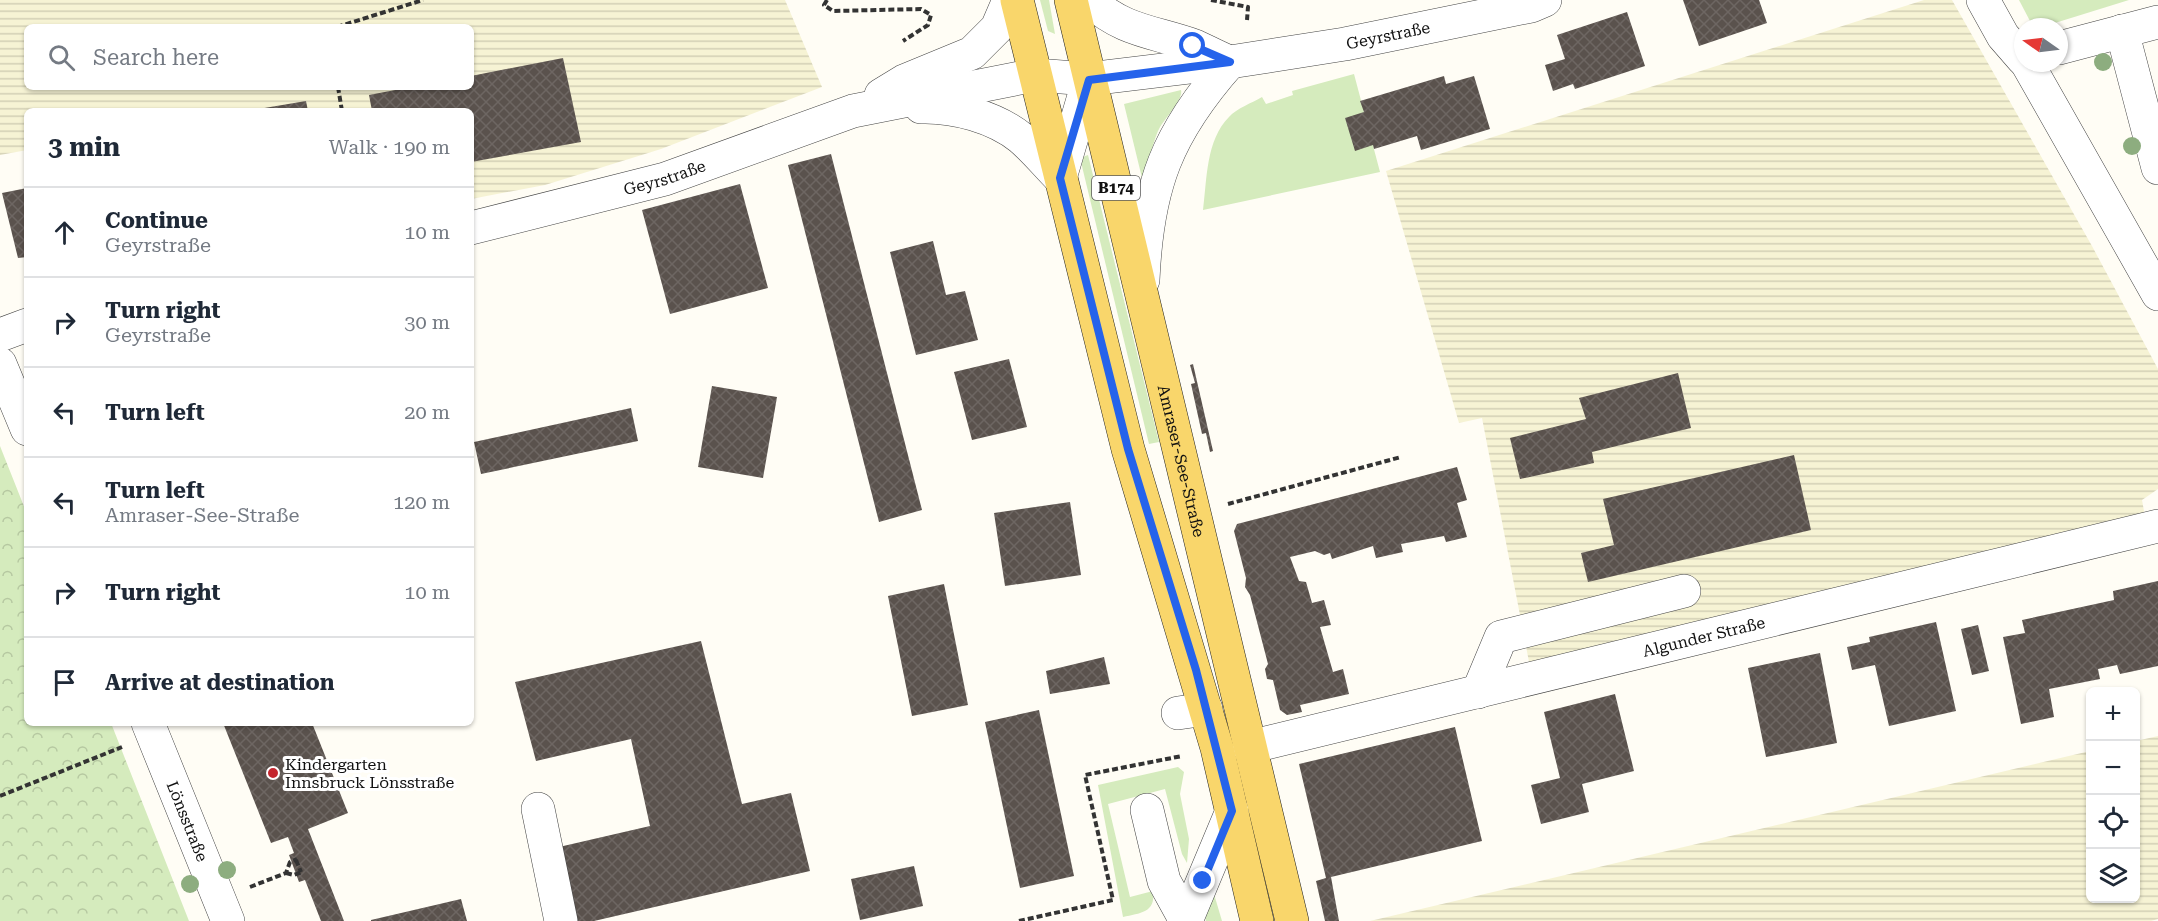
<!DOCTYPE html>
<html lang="en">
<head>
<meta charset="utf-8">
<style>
  :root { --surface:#fff; --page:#f6f6f7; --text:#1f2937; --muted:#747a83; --line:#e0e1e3 }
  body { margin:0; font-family:"Roboto Serif",serif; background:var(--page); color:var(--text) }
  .controls { position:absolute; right:18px; bottom:18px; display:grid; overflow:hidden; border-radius:9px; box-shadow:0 2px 4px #0004 }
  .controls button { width:54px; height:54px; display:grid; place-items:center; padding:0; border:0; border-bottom:2px solid var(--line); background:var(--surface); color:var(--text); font:30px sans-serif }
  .compass { position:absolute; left:2014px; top:18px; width:54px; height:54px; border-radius:50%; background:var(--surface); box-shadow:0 2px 4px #0004; rotate:284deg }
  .stop { position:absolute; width:18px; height:18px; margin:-14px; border:4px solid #2563eb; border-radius:50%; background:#fff }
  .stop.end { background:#2563eb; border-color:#fff; box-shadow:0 2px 6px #0008 }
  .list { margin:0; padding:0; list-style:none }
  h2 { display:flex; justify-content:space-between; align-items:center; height:78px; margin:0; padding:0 24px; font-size:26px }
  h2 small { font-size:20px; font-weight:400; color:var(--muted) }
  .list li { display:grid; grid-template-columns:39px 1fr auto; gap:18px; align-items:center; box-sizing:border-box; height:90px; padding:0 24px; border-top:2px solid var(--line) }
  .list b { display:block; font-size:22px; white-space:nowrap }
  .list p { margin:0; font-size:20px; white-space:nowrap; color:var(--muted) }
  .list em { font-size:20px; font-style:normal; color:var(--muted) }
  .icon { flex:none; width:33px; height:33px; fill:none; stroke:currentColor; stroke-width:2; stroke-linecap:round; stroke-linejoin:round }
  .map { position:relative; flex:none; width:2158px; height:921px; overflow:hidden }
  .search { position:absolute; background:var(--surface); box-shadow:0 2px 4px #0004; left:24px; top:24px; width:450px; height:66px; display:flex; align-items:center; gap:15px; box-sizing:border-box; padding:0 21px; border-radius:9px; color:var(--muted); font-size:22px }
  .panel { position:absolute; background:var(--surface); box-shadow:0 2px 4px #0004; left:24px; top:108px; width:450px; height:618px; border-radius:9px }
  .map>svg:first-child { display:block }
</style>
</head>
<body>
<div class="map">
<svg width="2158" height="921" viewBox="0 0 2158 921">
  <defs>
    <pattern id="farmland-rules" width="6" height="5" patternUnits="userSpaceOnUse" patternTransform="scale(1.5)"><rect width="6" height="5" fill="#f6f3d4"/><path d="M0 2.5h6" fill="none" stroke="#d2cfb5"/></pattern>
    <pattern id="park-crowns" width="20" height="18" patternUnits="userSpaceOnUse" patternTransform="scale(1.5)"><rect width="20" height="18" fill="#d5ebbd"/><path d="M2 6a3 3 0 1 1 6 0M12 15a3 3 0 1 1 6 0" fill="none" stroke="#b6c8a1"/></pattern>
    <pattern id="building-cross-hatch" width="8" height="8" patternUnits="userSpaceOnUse" patternTransform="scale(1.5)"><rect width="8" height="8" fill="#5a524d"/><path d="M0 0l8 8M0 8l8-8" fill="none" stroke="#6d6662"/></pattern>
  </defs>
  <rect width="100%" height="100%" fill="#fffdf5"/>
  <g fill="url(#farmland-rules)" fill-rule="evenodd">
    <path d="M 0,0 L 785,0 L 822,87 L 661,149 L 545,185 L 471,199 L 471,111 L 27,111 L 27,150 L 0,155 ZM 27,27 L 471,27 L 471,87 L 27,87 Z"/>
    <polygon points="1924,0 1952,0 2092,246 2158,369 2158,489 2142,500 2146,522 1530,667 1482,418 1459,423 1386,171"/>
    <polygon points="2158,736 2158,919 2151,921 1370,921 2090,751 2090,898 2136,898 2136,741"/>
  </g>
  <g fill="#d5ebbd">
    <polygon points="1040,0 1049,0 1055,34 1048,31"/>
    <polygon points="2019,0 2129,0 2042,27 2030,21"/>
    <path d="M 1354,74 L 1380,172 L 1203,210 C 1207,179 1206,140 1229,117 C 1237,108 1252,103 1262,97 L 1266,104 L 1293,95 L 1292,91 Z"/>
    <path d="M 1181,90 C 1184,99 1164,119 1159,129 C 1152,143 1149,167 1142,178 L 1124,104 Z"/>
    <polygon points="1088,155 1159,442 1149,444 1080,158"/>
    <path d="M 1178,767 L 1184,772 L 1180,794 L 1189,839 L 1187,863 L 1182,854 L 1165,789 L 1108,804 L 1130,897 L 1153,891 C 1156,913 1140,913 1123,917 L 1098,785 Z"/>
    <polygon points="1214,894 1222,921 1206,921 1205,917"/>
  </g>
  <polygon fill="url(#park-crowns)" points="0,446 27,514 27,723 111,723 189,921 0,921"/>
  <g fill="url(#building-cross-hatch)">
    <polygon points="1683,0 1759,0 1767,23 1699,46"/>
    <polygon points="1627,12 1645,66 1575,89 1573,84 1553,91 1545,65 1565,59 1557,35"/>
    <polygon points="563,58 581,142 471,162 471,111 372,111 369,95 411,87 471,87 471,76"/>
    <polygon points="1444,76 1446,84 1474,76 1490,129 1421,150 1417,136 1374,149 1373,145 1355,151 1345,118 1364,112 1360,101"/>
    <polygon points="306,101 308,111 252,111 252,110"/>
    <polygon points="831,154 922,510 879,522 788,165"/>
    <polygon points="740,184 768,288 670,314 642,210"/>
    <polygon points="27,188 27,257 18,258 2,193"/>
    <polygon points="933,241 946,295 965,291 978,340 916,355 890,252"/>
    <polygon points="1009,359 1027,427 972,440 954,372"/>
    <polygon points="1193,364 1213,451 1210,452 1206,433 1202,434 1191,384 1195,383 1190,365"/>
    <polygon points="1678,373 1691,428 1592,452 1594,463 1520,479 1510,438 1586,419 1579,398"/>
    <polygon points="712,386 777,397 763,478 698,467"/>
    <polygon points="631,408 638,441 481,474 474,442"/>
    <polygon points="1794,455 1811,530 1588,582 1581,553 1614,545 1603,499"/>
    <polygon points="1457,467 1467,500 1457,503 1467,537 1446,542 1444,536 1401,544 1403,552 1376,558 1373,546 1332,559 1330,553 1324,555 1315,551 1290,557 1299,581 1306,582 1312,603 1324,600 1331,625 1320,627 1333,672 1343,669 1349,694 1300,705 1302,712 1287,715 1280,710 1273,680 1267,679 1265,669 1268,664 1250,595 1245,587 1246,578 1234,531 1237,524"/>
    <polygon points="1070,502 1081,575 1005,586 994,513"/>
    <polygon points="2158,581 2158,666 2120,674 2117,665 2098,669 2100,679 2049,689 2054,717 2021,724 2003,637 2025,633 2022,620 2114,600 2113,591"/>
    <polygon points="944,584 968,705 912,716 888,596"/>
    <polygon points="1936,622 1956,711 1889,726 1875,665 1852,670 1847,647 1870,642 1869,637"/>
    <polygon points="1978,625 1989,671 1972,675 1961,629"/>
    <polygon points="701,641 742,804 791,793 810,871 594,921 574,921 559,847 650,826 631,739 536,761 515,682"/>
    <polygon points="1820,653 1837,743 1766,757 1748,668"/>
    <polygon points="1104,657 1110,684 1050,694 1046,671"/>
    <polygon points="1615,694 1634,771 1582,784 1589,812 1541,824 1531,785 1560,778 1544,712"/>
    <polygon points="1039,710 1074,876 1020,888 985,722"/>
    <polygon points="223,723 312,723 348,813 308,829 344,921 321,921 305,880 299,882 289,855 294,853 288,837 271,843"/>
    <polygon points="1455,727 1482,841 1331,877 1339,921 1325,921 1316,881 1326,878 1299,764"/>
    <polygon points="914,866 923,906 860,920 851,879"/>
    <polygon points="461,899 467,921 371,921 371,920"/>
  </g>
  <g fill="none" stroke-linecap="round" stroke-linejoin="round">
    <defs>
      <g id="minor">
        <path d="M 1089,0 C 1124,32 1153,31 1195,46 C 1206,51 1217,57 1229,62"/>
        <polyline points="1983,0 2003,36 2023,59"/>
        <polyline points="2122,31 2158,168"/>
        <polyline points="2059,48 2158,22"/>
        <polyline points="2027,63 2158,294"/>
        <polyline points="881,95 904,81 972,53 997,28 1009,0"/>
        <path d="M 921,107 C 954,106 995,117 1021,138 C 1035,150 1047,165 1060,178 L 1089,79"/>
        <path id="s1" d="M 471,228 L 665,179 L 853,111 L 1035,75 L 1089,79 L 1230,62 L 1345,44 L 1531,6 L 1545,0"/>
        <path d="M 1143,280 C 1147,186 1167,133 1230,62"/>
        <polyline points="0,335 27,325"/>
        <polyline points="0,364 27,429"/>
        <polyline points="1478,692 1501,637 1684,591"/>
        <polyline points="1178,713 1206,709"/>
        <path id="s2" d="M 148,723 L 228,921"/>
        <path id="s3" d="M 1249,747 L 2158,526"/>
        <polyline points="538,809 561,921"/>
        <polyline points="1147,810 1164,881 1186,921"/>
        <polyline points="1186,921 1232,811"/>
      </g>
      <g id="major">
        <polyline points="1017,0 1128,449 1217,748 1257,921"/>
        <path id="s4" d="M 1071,0 L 1292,921"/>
      </g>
    </defs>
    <use href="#minor" stroke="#444" stroke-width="34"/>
    <use href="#major" stroke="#222" stroke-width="34"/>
    <g stroke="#333" stroke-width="4" stroke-dasharray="6 3" stroke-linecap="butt">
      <polyline points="827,0 824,5 833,11 921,9 931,15 928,25 903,41"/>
      <polyline points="1211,0 1248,7 1247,20"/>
      <polyline points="337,27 423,0"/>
      <polyline points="338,87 342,111"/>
      <polyline points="1228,504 1401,457"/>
      <polyline points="0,796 122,747"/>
      <polyline points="296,860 301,872"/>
      <polyline points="286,873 294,875 302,872"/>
      <polyline points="250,887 286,873 290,862 297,859"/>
      <polyline points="1019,921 1113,900 1085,775 1182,756"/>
    </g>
    <use href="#minor" stroke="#fff" stroke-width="33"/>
    <use href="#major" stroke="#f9d66b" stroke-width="33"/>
  </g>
  <g fill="#8dad7f">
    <circle cx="2103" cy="62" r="9"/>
    <circle cx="2132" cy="146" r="9"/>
    <circle cx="227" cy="870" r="9"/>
    <circle cx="190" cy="884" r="9"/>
  </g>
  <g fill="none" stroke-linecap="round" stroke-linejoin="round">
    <polyline stroke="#2563eb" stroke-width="8" points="1193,46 1230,62 1089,80 1060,178 1128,449 1196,670 1232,811 1203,881"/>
  </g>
  <circle fill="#c4262e" stroke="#fff" stroke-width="2" cx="273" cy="773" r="6"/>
  <g text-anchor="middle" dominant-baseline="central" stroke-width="6" stroke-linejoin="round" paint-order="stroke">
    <rect fill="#fff" stroke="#585858" stroke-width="1.5" x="1092" y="176" width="48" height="24" rx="4.5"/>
    <g font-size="15" font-weight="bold" fill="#111">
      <text x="1116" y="188">B174</text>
    </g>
    <g font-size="16" fill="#111" stroke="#fff">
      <text stroke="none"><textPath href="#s1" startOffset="942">Geyrstraße</textPath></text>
      <text stroke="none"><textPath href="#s1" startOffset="200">Geyrstraße</textPath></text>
      <text stroke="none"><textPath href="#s4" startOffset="474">Amraser-See-Straße</textPath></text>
      <text stroke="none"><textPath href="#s3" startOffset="468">Algunder Straße</textPath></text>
      <text stroke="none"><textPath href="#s2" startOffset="106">Lönsstraße</textPath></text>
    </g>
    <g font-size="16" fill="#111" stroke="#fff" text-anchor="start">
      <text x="285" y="764">Kindergarten<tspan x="285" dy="18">Innsbruck Lönsstraße</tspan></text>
    </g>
  </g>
</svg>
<div class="controls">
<button>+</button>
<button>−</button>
<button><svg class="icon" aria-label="locate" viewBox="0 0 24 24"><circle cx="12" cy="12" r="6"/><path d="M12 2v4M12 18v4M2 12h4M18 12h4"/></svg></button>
<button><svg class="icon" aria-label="layers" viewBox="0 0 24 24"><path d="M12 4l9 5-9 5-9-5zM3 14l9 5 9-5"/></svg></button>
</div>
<svg class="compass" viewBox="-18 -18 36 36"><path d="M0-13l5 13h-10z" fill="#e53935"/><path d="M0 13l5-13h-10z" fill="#747a83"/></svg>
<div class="stop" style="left:1193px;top:46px"></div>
<div class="stop end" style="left:1203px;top:881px"></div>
<div class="search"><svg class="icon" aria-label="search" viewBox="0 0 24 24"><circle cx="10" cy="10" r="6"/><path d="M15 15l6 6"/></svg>Search here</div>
<section class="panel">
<h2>3 min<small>Walk · 190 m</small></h2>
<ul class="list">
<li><svg class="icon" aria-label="ahead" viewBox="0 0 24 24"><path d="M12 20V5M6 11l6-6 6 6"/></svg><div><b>Continue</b><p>Geyrstraße</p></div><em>10 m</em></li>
<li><svg class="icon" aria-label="right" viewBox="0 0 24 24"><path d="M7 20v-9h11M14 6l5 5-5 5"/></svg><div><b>Turn right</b><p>Geyrstraße</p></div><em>30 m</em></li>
<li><svg class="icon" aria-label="left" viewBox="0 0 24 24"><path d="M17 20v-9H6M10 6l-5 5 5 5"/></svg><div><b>Turn left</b></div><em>20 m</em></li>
<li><svg class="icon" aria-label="left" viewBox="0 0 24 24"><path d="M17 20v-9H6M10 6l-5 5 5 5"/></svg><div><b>Turn left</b><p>Amraser-See-Straße</p></div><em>120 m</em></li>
<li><svg class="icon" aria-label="right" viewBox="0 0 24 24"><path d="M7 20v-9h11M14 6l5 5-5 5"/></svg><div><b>Turn right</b></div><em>10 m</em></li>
<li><svg class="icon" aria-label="arrive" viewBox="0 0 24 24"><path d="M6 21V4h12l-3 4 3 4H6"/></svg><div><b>Arrive at destination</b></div></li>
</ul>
</section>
</div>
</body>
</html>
